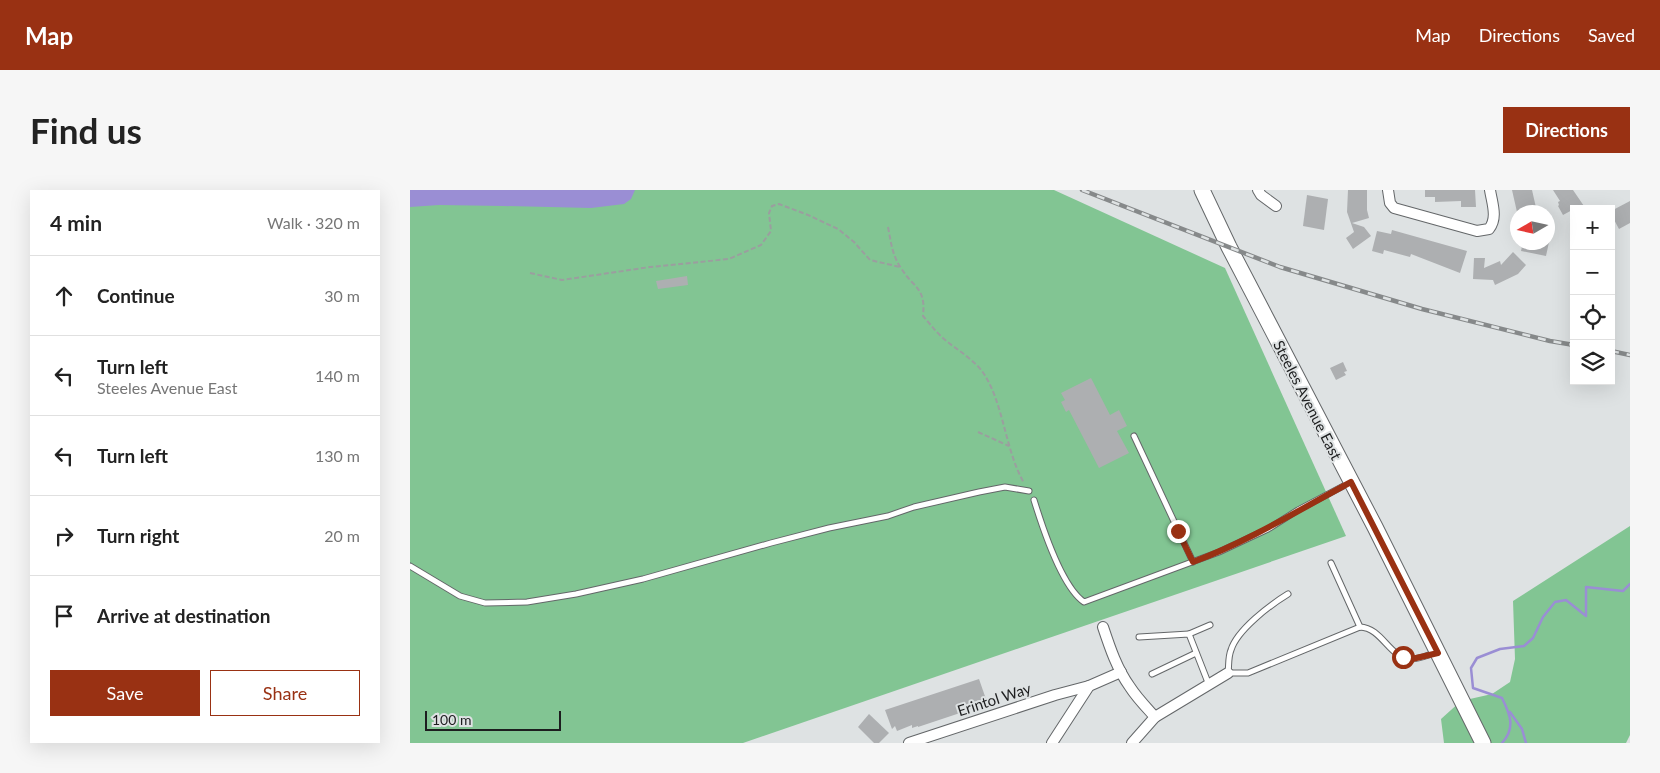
<!DOCTYPE html>
<html lang="en">
<head>
<meta charset="utf-8">
<style>
  :root { --surface:#fff; --page:#f6f6f6; --text:#222; --muted:#767676; --line:#e0e0e0; --accent:#993113 }
  body { margin:0; font-family:Lato,sans-serif; background:var(--page); color:var(--text) }
  .controls { position:absolute; right:15px; top:15px; display:grid; overflow:hidden; border-radius:0px; box-shadow:0 5px 20px #0002 }
  .controls button { width:45px; height:45px; display:grid; place-items:center; padding:0; border:0; border-bottom:1px solid var(--line); background:var(--surface); color:var(--text); font:25px sans-serif }
  .compass { position:absolute; left:1100px; top:15px; width:45px; height:45px; border-radius:50%; background:var(--surface); box-shadow:0 5px 20px #0002; rotate:261deg }
  .scale { position:absolute; left:15px; bottom:12px; width:136px; box-sizing:border-box; padding-left:5px; border:2px solid #1d1e1f; border-top:0; font-size:14px; line-height:18px; white-space:nowrap; color:#1d1e1f; -webkit-text-stroke:4px #dee2e3; paint-order:stroke }
  .stop { position:absolute; width:15px; height:15px; margin:-11px; border:4px solid #993113; border-radius:50%; background:#fff }
  .stop.end { background:#993113; border-color:#fff; box-shadow:0 1px 5px #0008 }
  .list { margin:0; padding:0; list-style:none }
  h2 { display:flex; justify-content:space-between; align-items:center; height:65px; margin:0; padding:0 20px; font-size:21px }
  h2 small { font-size:16px; font-weight:400; color:var(--muted) }
  .list li { display:grid; grid-template-columns:32px 1fr auto; gap:15px; align-items:center; box-sizing:border-box; height:80px; padding:0 20px; border-top:1px solid var(--line) }
  .list b { display:block; font-size:19px; white-space:nowrap }
  .list p { margin:0; font-size:16px; white-space:nowrap; color:var(--muted) }
  .list em { font-size:16px; font-style:normal; color:var(--muted) }
  .actions { display:flex; gap:10px; padding:15px 20px }
  .actions a { flex:1; padding:11px 0; border:1px solid var(--accent); border-radius:0px; text-align:center; font-size:18px; color:var(--accent) }
  .actions .main { background:var(--accent); color:#fff }
  .icon { flex:none; width:28px; height:28px; fill:none; stroke:currentColor; stroke-width:2; stroke-linecap:round; stroke-linejoin:round }
  .map { position:relative; flex:none; width:1220px; height:553px; overflow:hidden; border-radius:0px }
  header { display:flex; align-items:center; gap:30px; box-sizing:border-box; height:70px; padding:0 25px; background:var(--accent); color:#fff }
  header strong { font-size:24px }
  nav { display:flex; gap:28px; margin-inline-start:auto; font-size:18px }
  .intro { display:flex; align-items:center; justify-content:space-between; box-sizing:border-box; height:120px; padding:0 30px }
  h1 { margin:0; font-size:35px }
  .button { padding:12px 22px; border-radius:0px; background:var(--accent); color:#fff; font-size:18px; font-weight:700 }
  main { display:flex; gap:30px; padding:0 30px }
  aside { flex:1; background:var(--surface); border-radius:0px; box-shadow:0 5px 20px #0002 }
  .map>svg:first-child { display:block }
</style>
</head>
<body>
<header>
<strong>Map</strong>
<nav><a>Map</a><a>Directions</a><a>Saved</a></nav>
</header>
<div class="intro"><h1>Find us</h1><a class="button">Directions</a></div>
<main>
<aside>
<h2>4 min<small>Walk · 320 m</small></h2>
<ul class="list">
<li><svg class="icon" aria-label="ahead" viewBox="0 0 24 24"><path d="M12 20V5M6 11l6-6 6 6"/></svg><div><b>Continue</b></div><em>30 m</em></li>
<li><svg class="icon" aria-label="left" viewBox="0 0 24 24"><path d="M17 20v-9H6M10 6l-5 5 5 5"/></svg><div><b>Turn left</b><p>Steeles Avenue East</p></div><em>140 m</em></li>
<li><svg class="icon" aria-label="left" viewBox="0 0 24 24"><path d="M17 20v-9H6M10 6l-5 5 5 5"/></svg><div><b>Turn left</b></div><em>130 m</em></li>
<li><svg class="icon" aria-label="right" viewBox="0 0 24 24"><path d="M7 20v-9h11M14 6l5 5-5 5"/></svg><div><b>Turn right</b></div><em>20 m</em></li>
<li><svg class="icon" aria-label="arrive" viewBox="0 0 24 24"><path d="M6 21V4h12l-3 4 3 4H6"/></svg><div><b>Arrive at destination</b></div></li>
</ul>
<div class="actions"><a class="main">Save</a><a>Share</a></div>
</aside>
<div class="map">
<svg width="1220" height="553" viewBox="0 0 1220 553">
  <rect width="100%" height="100%" fill="#dee2e3"/>
  <g fill="#82c593">
    <polygon points="0,0 644,0 815,78 936,346 333,553 0,553"/>
    <polygon points="1220,336 1220,545 1216,553 1034,553 1031,529 1051,511 1082,504 1100,492 1105,469 1103,411"/>
  </g>
  <polygon fill="#9a8ed4" points="0,0 225,0 221,9 214,14 181,18 93,16 29,15 0,17"/>
  <g fill="none" stroke-linecap="round" stroke-linejoin="round">
    <g stroke="#9a8ed4" stroke-width="2.5">
      <polyline points="1100,522 1112,539 1116,553"/>
      <path d="M 1092,553 C 1106,538 1100,524 1092,508 L 1063,498 L 1061,478 L 1067,468 L 1090,459 L 1114,456 L 1123,448 L 1133,427 L 1145,412 L 1156,410 L 1176,426 L 1176,397 L 1213,401 L 1220,394"/>
    </g>
  </g>
  <g fill="#adafb1">
    <polygon points="938,0 957,0 957,20 959,28 942,33 954,37 961,46 943,59 936,48 944,42 937,22"/>
    <polygon points="1015,0 1065,0 1066,17 1051,17 1051,11 1025,12 1025,7 1015,7"/>
    <polygon points="1102,0 1122,0 1127,22 1107,22"/>
    <polygon points="1143,0 1163,0 1176,19 1164,19 1153,25 1148,16 1149,15 1148,12 1150,11"/>
    <polygon points="897,5 918,9 914,40 893,36"/>
    <polygon points="1220,11 1220,33 1209,39 1201,24 1201,21"/>
    <polygon points="982,40 1057,61 1050,83 1001,64 1000,67 974,60 973,64 962,61 967,41 981,44"/>
    <polygon points="1113,52 1139,52 1136,66 1111,61"/>
    <polygon points="1103,62 1116,75 1108,84 1085,95 1083,90 1063,89 1064,68 1075,68 1074,78 1090,71 1091,75"/>
    <polygon points="277,86 278,95 248,99 246,91"/>
    <polygon points="933,172 937,181 934,182 936,185 926,190 920,178"/>
    <polygon points="681,188 700,225 709,220 717,236 707,241 719,263 689,278 659,220 656,222 651,212 655,210 651,203"/>
    <polygon points="569,489 577,512 573,513 574,515 508,537 508,536 502,538 502,535 487,541 485,536 482,539 475,520"/>
    <polygon points="459,524 479,543 469,553 464,553 448,537"/>
  </g>
  <g fill="none" stroke-linecap="round" stroke-linejoin="round">
    <defs>
      <g id="lane">
        <polyline points="724,246 783,372"/>
        <path d="M 624,310 C 632,336 652,397 674,412 L 809,362 L 858,339 L 888,320 L 941,292"/>
        <polyline points="921,373 950,437"/>
        <polyline points="0,376 50,406 75,413 117,412 166,404 233,389 361,353 419,338 478,326 504,317 569,302 595,297 619,301"/>
        <path d="M 878,404 C 860,415 827,440 821,460 C 818,467 819,476 818,483 L 838,483 L 950,437 C 973,438 979,469 1002,469 C 1009,469 1018,465 1025,463"/>
        <polyline points="779,444 800,435"/>
        <polyline points="729,447 779,444 799,495"/>
        <polyline points="742,484 786,463"/>
      </g>
      <g id="street">
        <polyline points="848,0 851,5 866,16"/>
        <path d="M 978,0 L 980,13 L 984,18 L 1067,41 L 1079,39 C 1088,28 1082,13 1080,0"/>
        <path d="M 693,437 C 700,458 707,479 720,497 C 727,508 736,517 745,527"/>
        <polyline points="499,553 645,505 679,496"/>
        <polyline points="642,553 679,496 711,482"/>
        <polyline points="722,553 745,527 818,483"/>
      </g>
      <polyline id="secondary" points="792,0 819,57 965,337 1073,553"/>
    </defs>
    <use href="#lane" stroke="#646769" stroke-width="7"/>
    <use href="#street" stroke="#646769" stroke-width="12"/>
    <use href="#secondary" stroke="#646769" stroke-width="17"/>
    <g stroke="#9b9e9f" stroke-width="2" stroke-dasharray="5 2.5" stroke-linecap="butt">
      <path d="M 478,37 C 481,52 482,65 491,78 C 504,99 516,97 513,126 C 520,134 526,142 534,149 C 547,160 565,170 574,184 C 594,215 595,260 614,293"/>
      <polyline points="120,83 152,90 240,77 319,69 351,55 361,41 359,23 362,16 369,14 398,25 428,39 444,52 460,70 490,77"/>
      <polyline points="568,242 599,256"/>
    </g>
    <use href="#lane" stroke="#fff" stroke-width="5"/>
    <use href="#street" stroke="#fff" stroke-width="10"/>
    <use href="#secondary" stroke="#fff" stroke-width="15"/>
    <defs>
      <g id="rail">
        <polyline points="672,0 870,77 1012,119 1140,151 1164,155"/>
        <polyline points="1201,161 1220,165"/>
      </g>
    </defs>
    <use href="#rail" stroke="#86898a" stroke-width="4.5"/>
    <use href="#rail" stroke="#dee2e3" stroke-width="2.5" stroke-dasharray="8" stroke-linecap="butt"/>
  </g>
  <g fill="none" stroke-linecap="round" stroke-linejoin="round">
    <path stroke="#993113" stroke-width="6" d="M 768,341 L 783,372 C 839,351 889,320 941,292 L 1028,463 L 1002,469 L 993,467"/>
  </g>
  <g text-anchor="middle" dominant-baseline="central" stroke-width="4" stroke-linejoin="round" paint-order="stroke">
    <g font-size="15" fill="#1d1e1f" stroke="#dee2e3">
      <text transform="translate(898 210) rotate(63)">Steeles Avenue East</text>
      <text transform="translate(584 509) rotate(-18)">Erintol Way</text>
    </g>
  </g>
</svg>
<div class="controls">
<button>+</button>
<button>−</button>
<button><svg class="icon" aria-label="locate" viewBox="0 0 24 24"><circle cx="12" cy="12" r="6"/><path d="M12 2v4M12 18v4M2 12h4M18 12h4"/></svg></button>
<button><svg class="icon" aria-label="layers" viewBox="0 0 24 24"><path d="M12 4l9 5-9 5-9-5zM3 14l9 5 9-5"/></svg></button>
</div>
<svg class="compass" viewBox="-18 -18 36 36"><path d="M0-13l5 13h-10z" fill="#e53935"/><path d="M0 13l5-13h-10z" fill="#767676"/></svg>
<div class="scale">100 m</div>
<div class="stop" style="left:993px;top:467px"></div>
<div class="stop end" style="left:768px;top:341px"></div>
</div>
</main>
</body>
</html>
